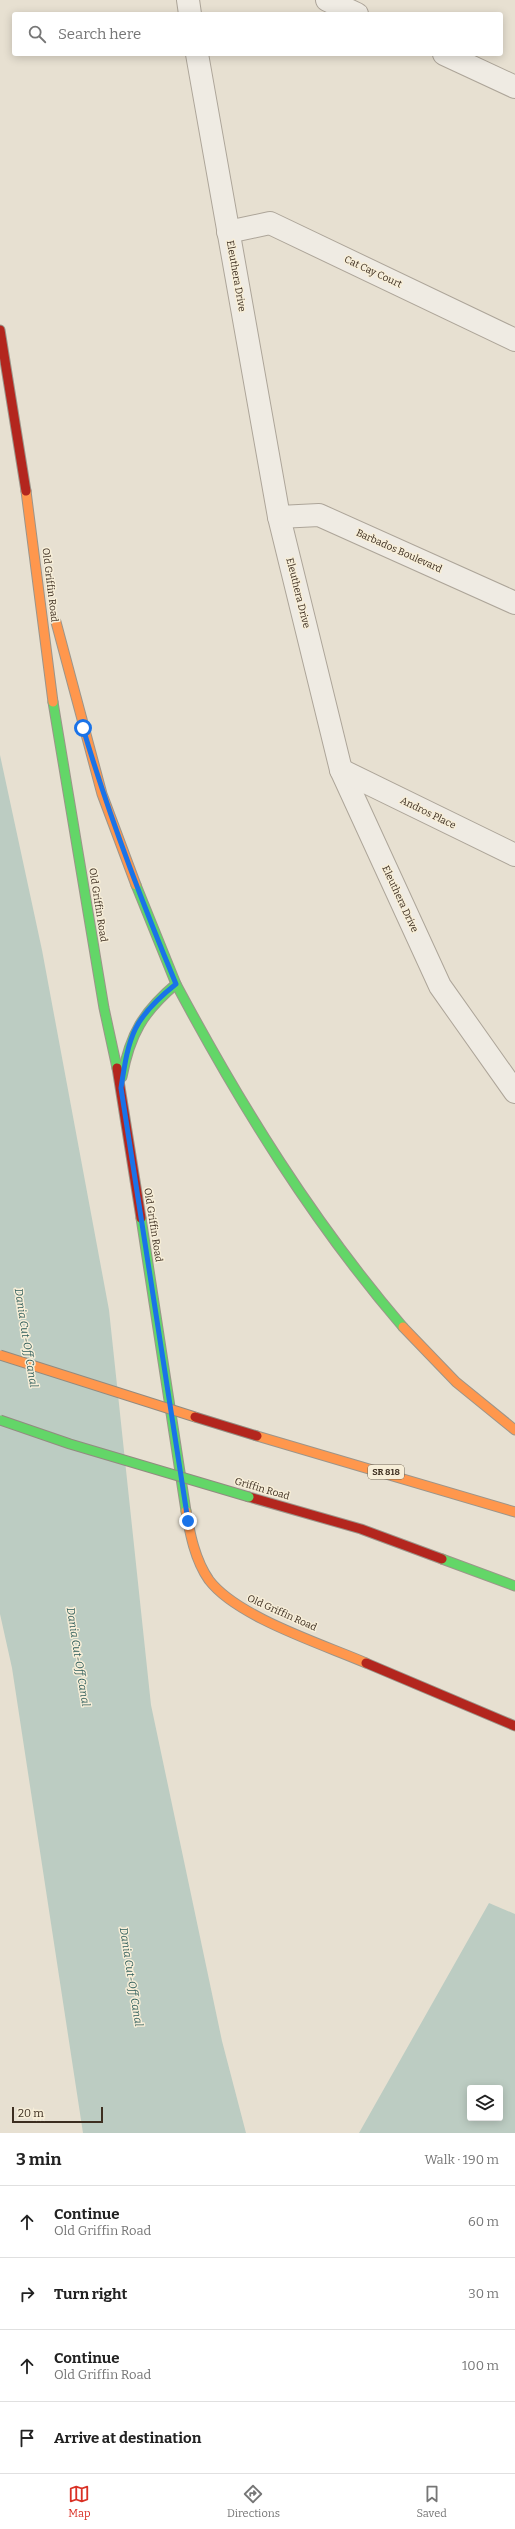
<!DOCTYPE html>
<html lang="en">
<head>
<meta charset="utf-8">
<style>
  :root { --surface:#fff; --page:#f6f6f6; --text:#222; --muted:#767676; --line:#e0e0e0; --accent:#d93025 }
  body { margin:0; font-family:Bitter,serif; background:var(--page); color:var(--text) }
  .controls { position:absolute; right:12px; bottom:12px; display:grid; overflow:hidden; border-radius:4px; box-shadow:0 2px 10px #0003 }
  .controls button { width:36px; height:36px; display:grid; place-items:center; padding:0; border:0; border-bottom:1px solid var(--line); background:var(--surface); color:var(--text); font:20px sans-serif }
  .scale { position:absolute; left:12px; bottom:10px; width:91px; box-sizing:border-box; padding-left:4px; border:2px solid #3d2e20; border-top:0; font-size:11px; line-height:14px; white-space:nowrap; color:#3d2e20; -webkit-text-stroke:3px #f7eed8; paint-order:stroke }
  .stop { position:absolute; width:12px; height:12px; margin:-9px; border:3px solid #1a73e8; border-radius:50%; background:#fff }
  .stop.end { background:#1a73e8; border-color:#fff; box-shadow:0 1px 4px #0008 }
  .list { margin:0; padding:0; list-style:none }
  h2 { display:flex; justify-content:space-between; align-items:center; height:52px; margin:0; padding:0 16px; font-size:17px }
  h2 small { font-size:13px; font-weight:400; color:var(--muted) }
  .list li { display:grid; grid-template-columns:26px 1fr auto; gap:12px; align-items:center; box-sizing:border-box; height:72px; padding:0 16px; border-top:1px solid var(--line) }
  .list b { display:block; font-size:15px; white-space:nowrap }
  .list p { margin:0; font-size:13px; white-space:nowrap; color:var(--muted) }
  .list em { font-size:13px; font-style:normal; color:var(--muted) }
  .icon { flex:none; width:22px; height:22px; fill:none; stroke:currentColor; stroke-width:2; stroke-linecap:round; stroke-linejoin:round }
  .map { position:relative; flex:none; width:515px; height:2133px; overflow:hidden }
  .search { position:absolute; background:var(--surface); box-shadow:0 2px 10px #0003; left:12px; right:12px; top:12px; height:44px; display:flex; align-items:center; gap:10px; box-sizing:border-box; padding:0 14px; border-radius:4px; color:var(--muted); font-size:15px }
  .sheet { height:340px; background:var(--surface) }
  nav { display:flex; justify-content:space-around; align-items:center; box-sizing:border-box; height:56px; border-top:1px solid var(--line); background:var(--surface); font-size:11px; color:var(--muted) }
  nav a { display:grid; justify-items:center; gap:2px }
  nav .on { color:var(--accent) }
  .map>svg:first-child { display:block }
</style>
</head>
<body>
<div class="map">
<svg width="515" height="2133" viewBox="0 0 515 2133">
  <rect width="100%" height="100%" fill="#e7e0d1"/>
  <g fill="#bcccc2" fill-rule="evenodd">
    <polygon points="0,755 42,950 109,1310 151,1705 222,2041 246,2133 83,2133 12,1668 0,1614"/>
    <path d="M 489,1903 L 515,1914 L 515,2133 L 359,2133 ZM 470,2088 L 500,2088 L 500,2118 L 470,2118 Z"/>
  </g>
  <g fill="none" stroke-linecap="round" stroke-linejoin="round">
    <defs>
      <g id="street">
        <polyline points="188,0 190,14"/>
        <polyline points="327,0 357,14"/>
        <polyline points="197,54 279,517 341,770 440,986 515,1092"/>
        <polyline points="444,54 515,87"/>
        <polyline points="228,232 270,223 515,340"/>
        <polyline points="279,517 319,515 515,603"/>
        <polyline points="341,770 515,855"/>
      </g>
      <g id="fast">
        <polyline points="53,702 104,1008 117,1068"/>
        <path d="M 176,984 C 241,1106 313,1222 403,1327"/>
        <path d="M 122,1077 C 130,1034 143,1012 176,984 L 136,885"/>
        <polyline points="141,1218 186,1511"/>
        <polyline points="442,1559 515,1586"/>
      </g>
      <g id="slow">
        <polyline points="26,491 53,702"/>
        <polyline points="56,622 102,794 136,885"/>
        <polyline points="403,1327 456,1382 515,1430"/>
        <polyline points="257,1436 515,1512"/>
        <path d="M 186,1511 C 190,1534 195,1560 209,1580 C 237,1617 322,1644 366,1663"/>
      </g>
      <g id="jam">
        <polyline points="0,330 26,491"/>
        <polyline points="117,1068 141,1218"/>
        <polyline points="249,1497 361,1529 442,1559"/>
        <polyline points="366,1663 515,1726"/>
      </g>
    </defs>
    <use href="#street" stroke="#ada599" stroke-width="24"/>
    <use href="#fast" stroke="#9c958a" stroke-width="11"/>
    <use href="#slow" stroke="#9c958a" stroke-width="11"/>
    <use href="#jam" stroke="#9c958a" stroke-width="11"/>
    <use href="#street" stroke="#efebe3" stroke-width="22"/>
    <use href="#fast" stroke="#63d668" stroke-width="9"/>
    <use href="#slow" stroke="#ff974d" stroke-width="9"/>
    <use href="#jam" stroke="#b3261e" stroke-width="9"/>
    <defs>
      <polyline id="fast-bridge" points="0,1420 70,1444 249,1497"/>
      <polyline id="slow-bridge" points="0,1355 195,1417"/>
      <polyline id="jam-bridge" points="195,1417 257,1436"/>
    </defs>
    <use href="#fast-bridge" stroke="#928b80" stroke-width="11" stroke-linecap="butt"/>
    <use href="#slow-bridge" stroke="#928b80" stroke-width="11" stroke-linecap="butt"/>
    <use href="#jam-bridge" stroke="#928b80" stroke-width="11" stroke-linecap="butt"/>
    <use href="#fast-bridge" stroke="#63d668" stroke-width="9"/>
    <use href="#slow-bridge" stroke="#ff974d" stroke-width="9"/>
    <use href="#jam-bridge" stroke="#b3261e" stroke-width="9"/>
  </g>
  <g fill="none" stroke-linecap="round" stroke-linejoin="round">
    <path stroke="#1a73e8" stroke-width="5" d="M 83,728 C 109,816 141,900 176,984 C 133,1018 129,1035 121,1088 L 188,1521"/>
  </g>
  <g text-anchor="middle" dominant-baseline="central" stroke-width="3" stroke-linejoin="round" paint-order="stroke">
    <rect fill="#f7eed8" stroke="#756857" stroke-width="1" x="368" y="1465" width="36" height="14" rx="3"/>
    <g font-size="9" font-weight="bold" fill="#3d2e20">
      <text x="386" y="1472">SR 818</text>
    </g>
    <g font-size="10" fill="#3d2e20" stroke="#f7eed8">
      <text transform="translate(373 272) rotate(25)">Cat Cay Court</text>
      <text transform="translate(236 276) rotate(80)">Eleuthera Drive</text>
      <text transform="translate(399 551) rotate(24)">Barbados Boulevard</text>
      <text transform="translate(50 585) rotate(83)">Old Griffin Road</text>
      <text transform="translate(298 593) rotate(76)">Eleuthera Drive</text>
      <text transform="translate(428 813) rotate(26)">Andros Place</text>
      <text transform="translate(400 899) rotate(65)">Eleuthera Drive</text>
      <text transform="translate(98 905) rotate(81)">Old Griffin Road</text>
      <text transform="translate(153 1225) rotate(81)">Old Griffin Road</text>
      <text transform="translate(262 1489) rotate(16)">Griffin Road</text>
      <text transform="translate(282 1613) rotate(24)">Old Griffin Road</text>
    </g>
    <g font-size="11" font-style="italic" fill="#2f5d5a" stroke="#f7eed8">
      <text transform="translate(26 1338) rotate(81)">Dania Cut-Off Canal</text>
      <text transform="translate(78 1657) rotate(81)">Dania Cut-Off Canal</text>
      <text transform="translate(131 1977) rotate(81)">Dania Cut-Off Canal</text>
    </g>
  </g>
</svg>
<div class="controls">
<button><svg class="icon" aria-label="layers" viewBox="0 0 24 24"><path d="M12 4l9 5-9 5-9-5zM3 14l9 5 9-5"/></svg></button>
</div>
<div class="scale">20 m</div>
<div class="stop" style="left:83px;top:728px"></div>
<div class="stop end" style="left:188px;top:1521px"></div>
<div class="search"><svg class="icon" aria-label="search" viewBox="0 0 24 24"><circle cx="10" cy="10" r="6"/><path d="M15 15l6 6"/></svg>Search here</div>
</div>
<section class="sheet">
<h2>3 min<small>Walk · 190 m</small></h2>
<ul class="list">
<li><svg class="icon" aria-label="ahead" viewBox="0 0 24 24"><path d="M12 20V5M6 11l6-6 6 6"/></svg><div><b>Continue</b><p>Old Griffin Road</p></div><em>60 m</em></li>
<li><svg class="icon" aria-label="right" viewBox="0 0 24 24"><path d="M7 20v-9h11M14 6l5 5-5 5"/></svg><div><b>Turn right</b></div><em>30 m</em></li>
<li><svg class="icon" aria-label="ahead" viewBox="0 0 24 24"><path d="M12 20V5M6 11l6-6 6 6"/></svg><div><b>Continue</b><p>Old Griffin Road</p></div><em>100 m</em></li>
<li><svg class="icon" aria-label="arrive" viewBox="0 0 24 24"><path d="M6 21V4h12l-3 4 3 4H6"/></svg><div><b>Arrive at destination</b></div></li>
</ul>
</section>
<nav>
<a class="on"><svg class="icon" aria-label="map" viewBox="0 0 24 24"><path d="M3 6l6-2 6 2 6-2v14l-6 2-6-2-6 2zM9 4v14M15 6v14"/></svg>Map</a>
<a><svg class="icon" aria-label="directions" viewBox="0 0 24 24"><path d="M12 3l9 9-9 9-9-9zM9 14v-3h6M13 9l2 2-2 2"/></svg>Directions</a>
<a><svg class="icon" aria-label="saved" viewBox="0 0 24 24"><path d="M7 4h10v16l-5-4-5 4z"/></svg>Saved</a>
</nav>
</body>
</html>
